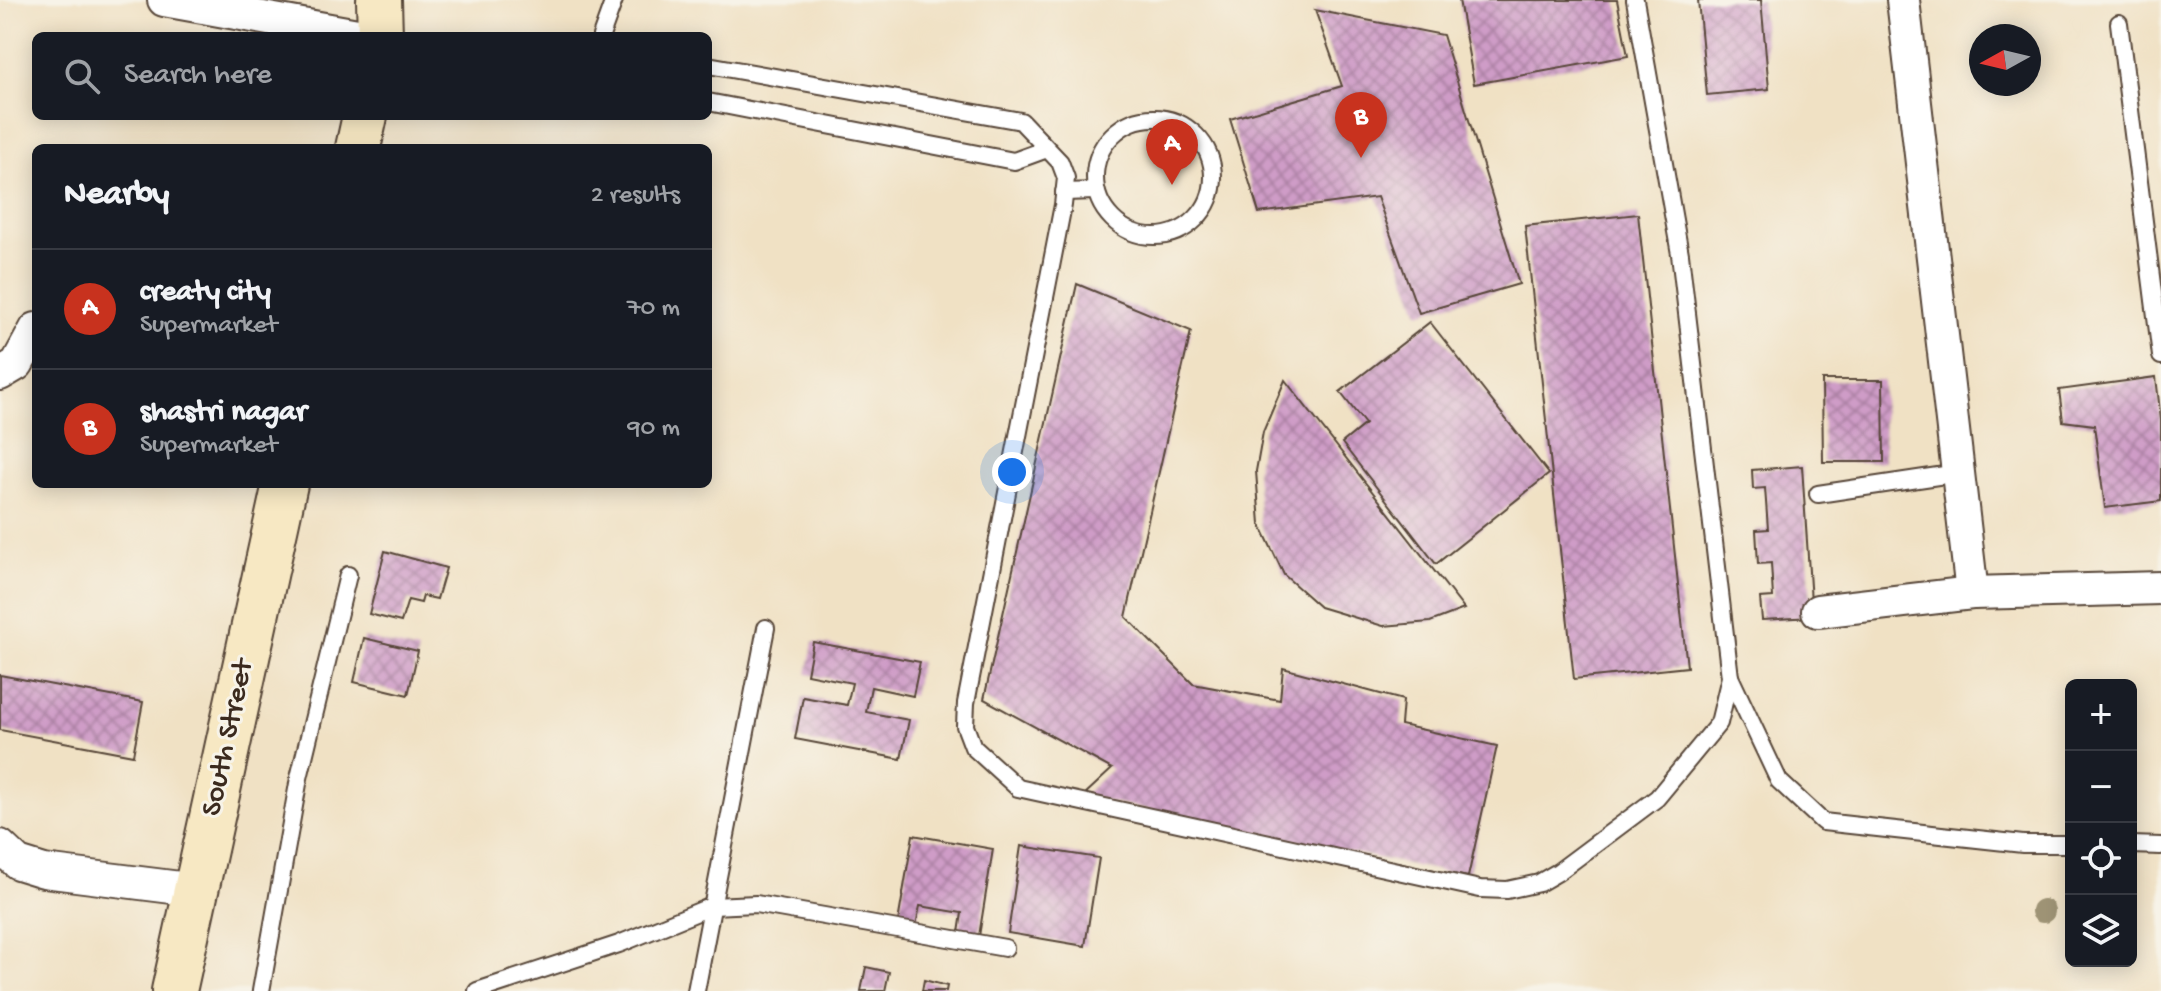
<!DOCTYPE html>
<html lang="en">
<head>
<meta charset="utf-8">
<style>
  :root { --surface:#171b24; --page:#242831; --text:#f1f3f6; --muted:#9ea1a6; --line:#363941; --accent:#c8321e }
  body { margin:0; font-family:"Gochi Hand",sans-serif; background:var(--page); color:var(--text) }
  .controls { position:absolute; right:24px; bottom:24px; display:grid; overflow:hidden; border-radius:12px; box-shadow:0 4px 20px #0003 }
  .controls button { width:72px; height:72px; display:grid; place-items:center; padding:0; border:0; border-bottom:2px solid var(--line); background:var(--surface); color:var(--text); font:40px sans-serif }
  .compass { position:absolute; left:1969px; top:24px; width:72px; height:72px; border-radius:50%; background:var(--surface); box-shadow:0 4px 20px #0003; rotate:262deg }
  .you { position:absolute; left:1012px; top:472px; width:28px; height:28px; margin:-20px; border:6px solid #fff; border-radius:50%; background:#1a73e8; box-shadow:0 0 0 12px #1a73e833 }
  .badge { display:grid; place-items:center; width:52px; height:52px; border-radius:50%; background:var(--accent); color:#fff; font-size:26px; font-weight:700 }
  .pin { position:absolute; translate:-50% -66px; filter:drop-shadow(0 2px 4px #0008) }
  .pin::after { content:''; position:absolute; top:42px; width:28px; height:24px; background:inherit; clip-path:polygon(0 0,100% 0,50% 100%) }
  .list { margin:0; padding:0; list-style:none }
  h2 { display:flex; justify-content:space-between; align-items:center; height:104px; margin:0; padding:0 32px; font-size:34px }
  h2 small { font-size:26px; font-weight:400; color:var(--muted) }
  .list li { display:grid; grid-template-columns:52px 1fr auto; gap:24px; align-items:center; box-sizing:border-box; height:120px; padding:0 32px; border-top:2px solid var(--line) }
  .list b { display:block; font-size:30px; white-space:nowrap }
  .list p { margin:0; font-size:26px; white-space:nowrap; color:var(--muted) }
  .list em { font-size:26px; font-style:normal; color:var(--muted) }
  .icon { flex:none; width:44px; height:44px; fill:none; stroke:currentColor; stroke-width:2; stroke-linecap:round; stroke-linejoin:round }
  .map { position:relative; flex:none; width:2161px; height:991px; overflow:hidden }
  .search { position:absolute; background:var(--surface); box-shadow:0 4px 20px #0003; left:32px; top:32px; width:680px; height:88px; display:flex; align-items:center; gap:20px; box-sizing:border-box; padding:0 28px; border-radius:12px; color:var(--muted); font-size:30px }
  .panel { position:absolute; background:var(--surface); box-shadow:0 4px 20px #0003; left:32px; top:144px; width:680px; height:344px; border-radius:12px }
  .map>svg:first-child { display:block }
</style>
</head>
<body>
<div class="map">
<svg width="2161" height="991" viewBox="0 0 2161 991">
  <defs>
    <pattern id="building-cross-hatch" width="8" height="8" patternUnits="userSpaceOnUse" patternTransform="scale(2)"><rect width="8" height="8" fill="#cf9cc7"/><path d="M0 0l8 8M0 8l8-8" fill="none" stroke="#a97fa1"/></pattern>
  </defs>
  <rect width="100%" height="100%" fill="#f7f3e8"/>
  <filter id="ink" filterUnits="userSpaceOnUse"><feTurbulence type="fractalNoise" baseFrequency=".0125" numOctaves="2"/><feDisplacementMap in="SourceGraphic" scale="16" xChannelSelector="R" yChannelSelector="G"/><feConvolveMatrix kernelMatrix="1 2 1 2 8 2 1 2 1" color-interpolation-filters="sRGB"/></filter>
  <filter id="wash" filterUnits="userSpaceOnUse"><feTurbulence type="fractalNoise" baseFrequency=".006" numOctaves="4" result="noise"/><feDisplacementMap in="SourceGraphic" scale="32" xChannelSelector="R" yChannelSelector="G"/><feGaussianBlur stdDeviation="1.8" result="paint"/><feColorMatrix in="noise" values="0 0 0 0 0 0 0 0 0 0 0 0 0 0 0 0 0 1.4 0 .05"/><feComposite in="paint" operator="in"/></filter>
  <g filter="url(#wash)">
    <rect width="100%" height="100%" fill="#f0e1c4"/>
    <g id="blocks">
      <g fill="url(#building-cross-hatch)">
        <polygon points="1459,0 1617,0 1628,56 1474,84"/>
        <polygon points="1698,0 1761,0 1769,89 1707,95"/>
        <polygon points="1315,10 1443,35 1519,284 1419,313 1377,197 1259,213 1230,119 1342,86"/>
        <polygon points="1638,214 1687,667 1574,679 1525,226"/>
        <polygon points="1077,284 1191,331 1126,617 1193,684 1280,700 1283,668 1403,700 1401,725 1497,746 1468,877 1083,796 1112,769 984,699"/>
        <polygon points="1430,322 1549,474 1436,564 1342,443 1365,424 1340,392"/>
        <polygon points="2156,377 2161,420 2161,501 2105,508 2094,425 2063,421 2059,390"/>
        <polygon points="1285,380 1464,609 1430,622 1383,626 1320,607 1284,575 1260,524 1256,471 1263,432"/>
        <polygon points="1822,380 1883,380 1884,462 1823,462"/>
        <polygon points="1802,466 1812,617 1762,620 1760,598 1773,597 1771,563 1758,564 1756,530 1768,529 1765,488 1753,489 1752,470"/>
        <polygon points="385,551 446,568 437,599 423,596 421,603 408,600 401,622 369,614"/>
        <polygon points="364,638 418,651 408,695 354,682"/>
        <polygon points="813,642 920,662 913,696 871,687 866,712 909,720 901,759 795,739 803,697 847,705 852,683 807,674"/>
        <polygon points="0,675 143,702 133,755 0,730"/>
        <polygon points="913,835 993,849 979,936 959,933 962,913 920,906 916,925 898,922"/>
        <polygon points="1021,846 1099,858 1085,946 1008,933"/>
        <polygon points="866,967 889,972 885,991 861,991"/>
        <polygon points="924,980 947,986 946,991 922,991"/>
      </g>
    </g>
  </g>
  <g filter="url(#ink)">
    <use href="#blocks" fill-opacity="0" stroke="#564537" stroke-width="2"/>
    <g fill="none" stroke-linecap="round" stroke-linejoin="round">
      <defs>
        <g id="lane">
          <polyline points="2119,23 2161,356"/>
          <polyline points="601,36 614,0"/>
          <polyline points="708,65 1021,121 1060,162 1066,178 1063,205 966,703 965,726 973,747 1018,788 1480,889 1507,890 1539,883 1558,872 1657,798 1719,723 1730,677 1680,254 1635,0"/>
          <polyline points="708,102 1014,161 1047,149"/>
          <circle cx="1154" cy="177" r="59"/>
          <polyline points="1064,192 1096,191"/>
          <polyline points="1818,494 1958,473"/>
          <polyline points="1730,677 1779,781 1823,822 2023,844 2071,844"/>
          <polyline points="2131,845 2161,846"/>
          <polyline points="261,991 299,778 348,575"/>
          <polyline points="477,991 619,944 712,906 756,904 1005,948"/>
          <polyline points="696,991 766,628"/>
        </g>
        <g id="street">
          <polyline points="164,0 363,36"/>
          <polyline points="1903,0 1972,593"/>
          <polyline points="0,374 17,364 36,329"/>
          <polyline points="1818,611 1972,593 2161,588"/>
          <polyline points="0,846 18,863 44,871 196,890"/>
        </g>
        <g id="secondary">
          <polyline points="379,0 380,36"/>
          <polyline points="358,148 365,116"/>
          <polyline points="174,991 285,484"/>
        </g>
      </defs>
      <use href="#lane" stroke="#564537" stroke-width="20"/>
      <use href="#street" stroke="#564537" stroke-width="36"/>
      <use href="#secondary" stroke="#564537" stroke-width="48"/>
      <use href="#lane" stroke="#fff" stroke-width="16"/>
      <use href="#street" stroke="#fff" stroke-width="32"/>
      <use href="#secondary" stroke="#f7e8c3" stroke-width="44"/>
    </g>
    <circle fill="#9e9375" cx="2043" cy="911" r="12"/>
  </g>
  <g text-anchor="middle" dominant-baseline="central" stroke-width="6" stroke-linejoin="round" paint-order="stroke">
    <g font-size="30" fill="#3b2a1e" stroke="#f7f3e8">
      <text transform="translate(229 738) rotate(-78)">South Street</text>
    </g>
  </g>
</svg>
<div class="controls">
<button>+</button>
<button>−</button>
<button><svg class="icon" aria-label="locate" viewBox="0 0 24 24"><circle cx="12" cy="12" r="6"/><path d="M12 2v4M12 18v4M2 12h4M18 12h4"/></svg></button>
<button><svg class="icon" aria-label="layers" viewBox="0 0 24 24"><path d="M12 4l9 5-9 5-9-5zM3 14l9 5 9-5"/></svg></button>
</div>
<svg class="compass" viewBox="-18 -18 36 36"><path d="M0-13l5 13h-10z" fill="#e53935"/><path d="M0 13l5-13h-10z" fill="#9ea1a6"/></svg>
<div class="you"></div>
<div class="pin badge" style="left:1172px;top:185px">A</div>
<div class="pin badge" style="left:1361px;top:158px">B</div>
<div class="search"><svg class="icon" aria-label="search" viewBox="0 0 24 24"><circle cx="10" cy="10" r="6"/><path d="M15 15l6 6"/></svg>Search here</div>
<section class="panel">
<h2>Nearby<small>2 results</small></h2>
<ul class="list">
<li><span class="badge">A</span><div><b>creaty city</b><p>Supermarket</p></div><em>70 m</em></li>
<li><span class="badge">B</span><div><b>shastri nagar</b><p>Supermarket</p></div><em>90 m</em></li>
</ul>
</section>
</div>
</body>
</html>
